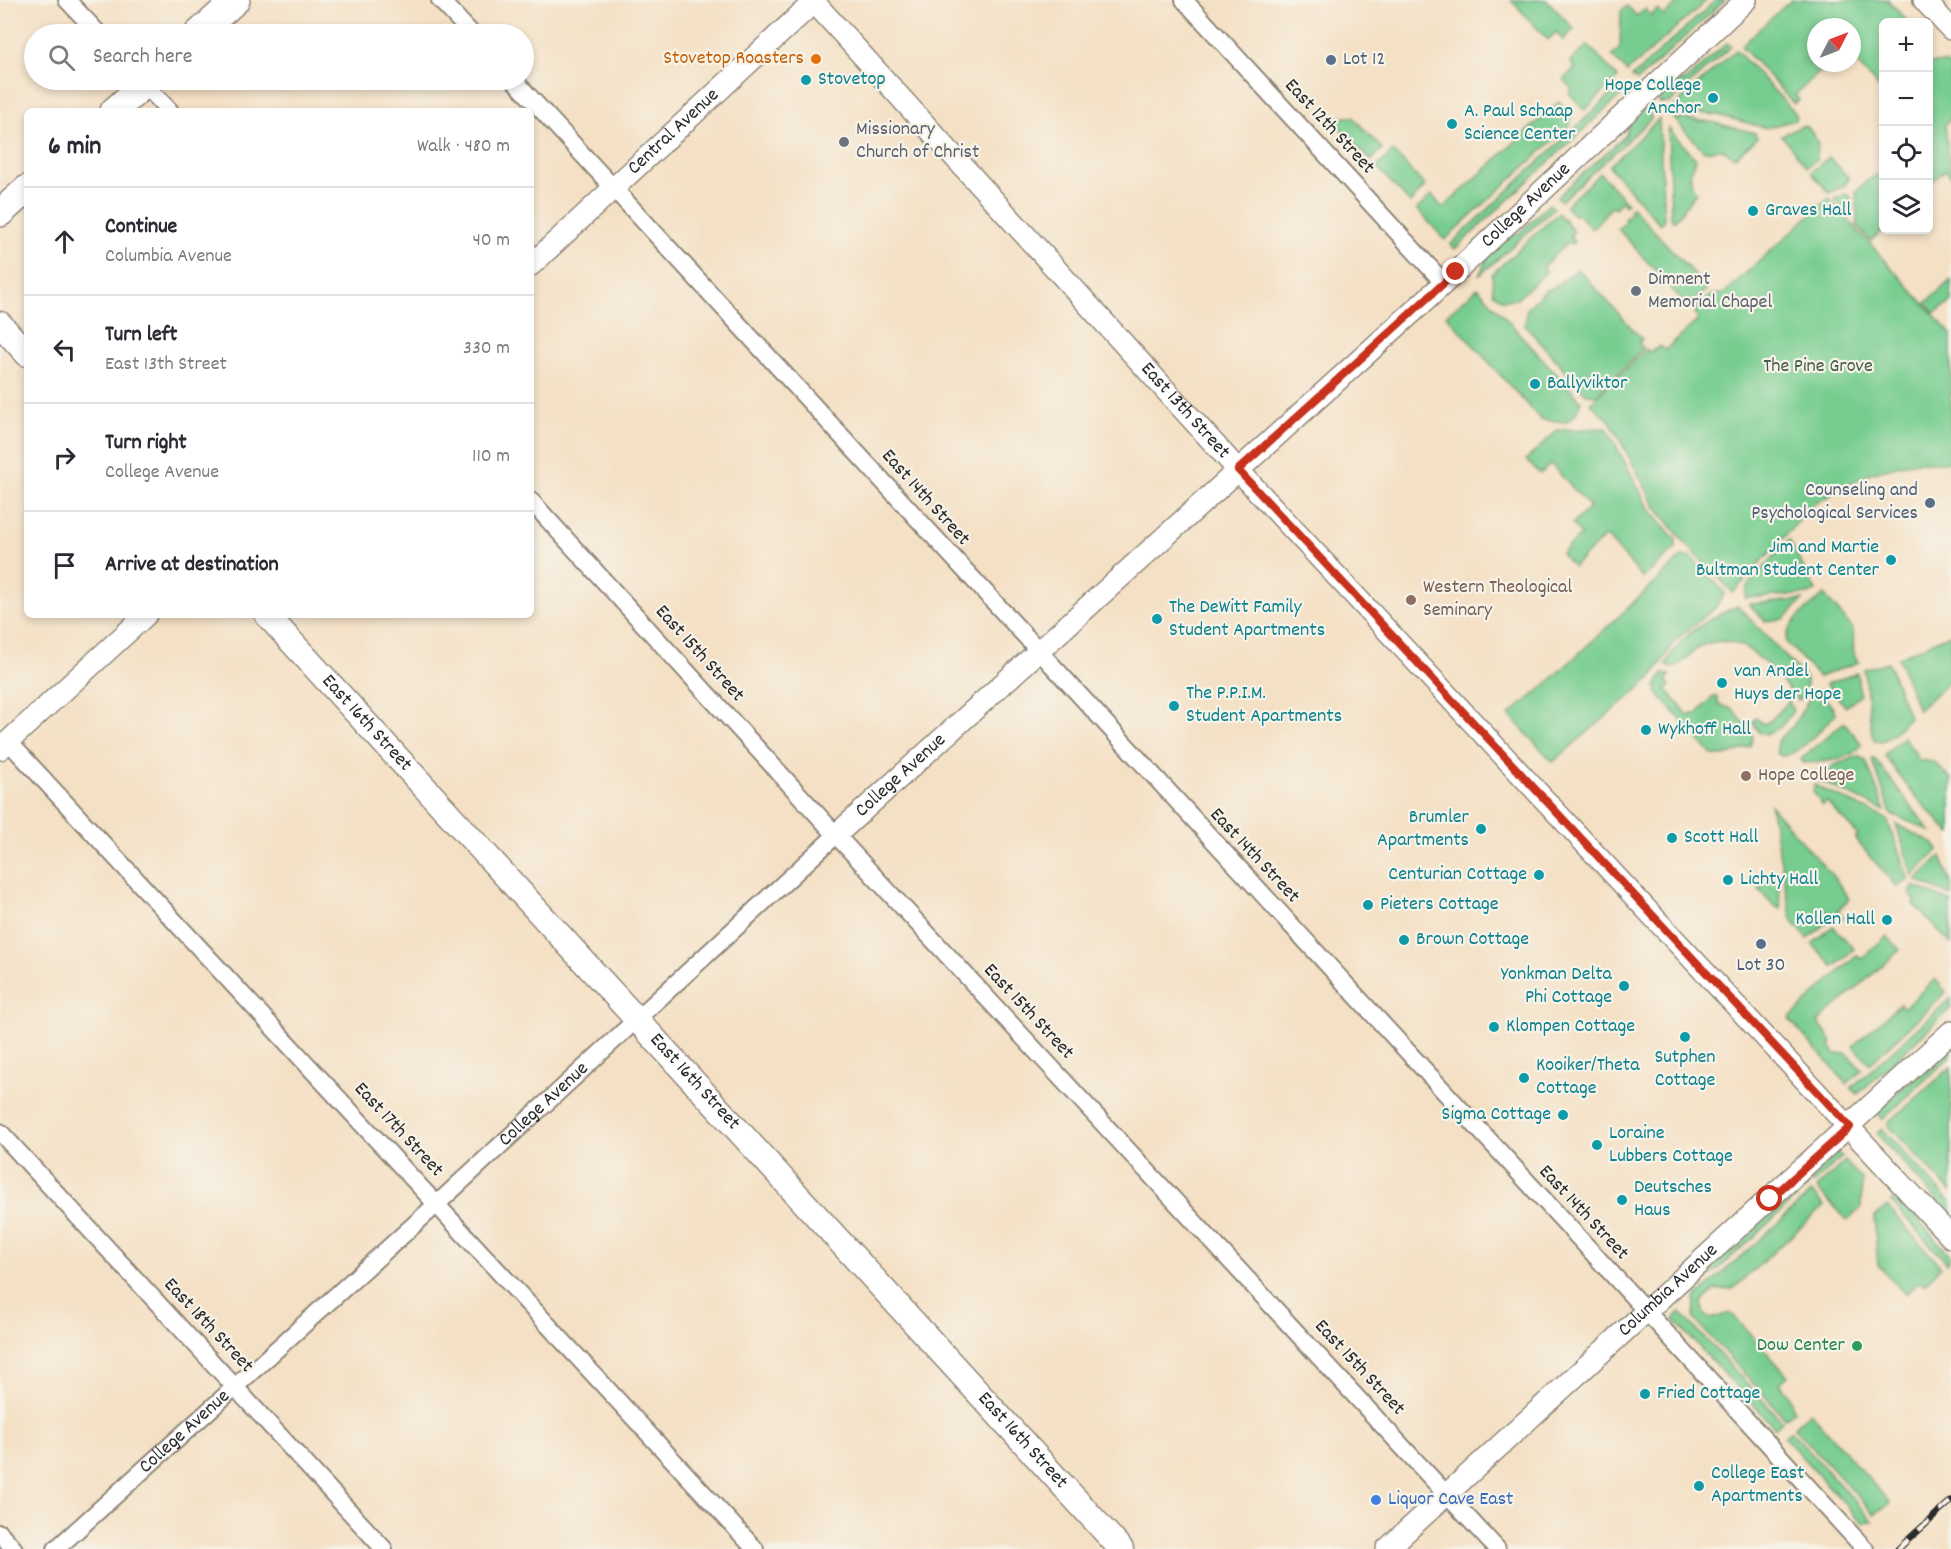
<!DOCTYPE html>
<html lang="en">
<head>
<meta charset="utf-8">
<style>
  :root { --surface:#fff; --page:#f7f7f7; --text:#2b2b33; --muted:#7c7c81; --line:#e1e1e2 }
  body { margin:0; font-family:Dekko,sans-serif; background:var(--page); color:var(--text) }
  .controls { position:absolute; right:18px; top:18px; display:grid; overflow:hidden; border-radius:9px; box-shadow:0 3px 9px #0003 }
  .controls button { width:54px; height:54px; display:grid; place-items:center; padding:0; border:0; border-bottom:2px solid var(--line); background:var(--surface); color:var(--text); font:30px sans-serif }
  .compass { position:absolute; left:1807px; top:18px; width:54px; height:54px; border-radius:50%; background:var(--surface); box-shadow:0 3px 9px #0003; rotate:48deg }
  .stop { position:absolute; width:18px; height:18px; margin:-14px; border:4px solid #c8321e; border-radius:50%; background:#fff }
  .stop.end { background:#c8321e; border-color:#fff; box-shadow:0 2px 6px #0008 }
  .list { margin:0; padding:0; list-style:none }
  h2 { display:flex; justify-content:space-between; align-items:center; height:78px; margin:0; padding:0 24px; font-size:26px }
  h2 small { font-size:20px; font-weight:400; color:var(--muted) }
  .list li { display:grid; grid-template-columns:39px 1fr auto; gap:18px; align-items:center; box-sizing:border-box; height:108px; padding:0 24px; border-top:2px solid var(--line) }
  .list b { display:block; font-size:22px; white-space:nowrap }
  .list p { margin:0; font-size:20px; white-space:nowrap; color:var(--muted) }
  .list em { font-size:20px; font-style:normal; color:var(--muted) }
  .icon { flex:none; width:33px; height:33px; fill:none; stroke:currentColor; stroke-width:2; stroke-linecap:round; stroke-linejoin:round }
  .map { position:relative; flex:none; width:1951px; height:1549px; overflow:hidden }
  .search { position:absolute; background:var(--surface); box-shadow:0 3px 9px #0003; left:24px; top:24px; width:510px; height:66px; display:flex; align-items:center; gap:15px; box-sizing:border-box; padding:0 21px; border-radius:33px; color:var(--muted); font-size:22px }
  .panel { position:absolute; background:var(--surface); box-shadow:0 3px 9px #0003; left:24px; top:108px; width:510px; height:510px; border-radius:9px }
  .map>svg:first-child { display:block }
</style>
</head>
<body>
<div class="map">
<svg width="1951" height="1549" viewBox="0 0 1951 1549">
  <rect width="100%" height="100%" fill="#f7f3e8"/>
  <filter id="ink" filterUnits="userSpaceOnUse"><feTurbulence type="fractalNoise" baseFrequency=".0167" numOctaves="2"/><feDisplacementMap in="SourceGraphic" scale="12" xChannelSelector="R" yChannelSelector="G"/><feConvolveMatrix kernelMatrix="1 2 1 2 8 2 1 2 1" color-interpolation-filters="sRGB"/></filter>
  <filter id="wash" filterUnits="userSpaceOnUse"><feTurbulence type="fractalNoise" baseFrequency=".008" numOctaves="4" result="noise"/><feDisplacementMap in="SourceGraphic" scale="24" xChannelSelector="R" yChannelSelector="G"/><feGaussianBlur stdDeviation="1.35" result="paint"/><feColorMatrix in="noise" values="0 0 0 0 0 0 0 0 0 0 0 0 0 0 0 0 0 1.4 0 .05"/><feComposite in="paint" operator="in"/></filter>
  <g filter="url(#wash)">
    <rect width="100%" height="100%" fill="#f4e0c4"/>
    <g fill="#77cd90" stroke="#517c5e" stroke-width="1.5">
      <polygon points="1511,0 1547,0 1574,29 1563,40 1556,32 1548,40"/>
      <polygon points="1681,0 1707,0 1627,72 1612,56 1620,48 1621,11 1627,6 1637,16 1645,9 1651,15 1658,9 1664,16"/>
      <polygon points="1716,0 1725,0 1637,81 1632,77"/>
      <polygon points="1791,0 1888,0 1908,22 1884,22 1883,84 1879,88 1852,58 1852,27 1816,27 1816,63 1829,63 1795,95 1799,100 1794,104 1741,46"/>
      <polygon points="1727,43 1731,46 1669,103 1659,103 1659,93 1674,80 1685,81"/>
      <polygon points="1588,45 1618,78 1585,110 1569,93 1572,89 1564,79 1575,68 1570,62"/>
      <polygon points="1736,50 1796,114 1795,120 1766,128 1717,115 1669,111"/>
      <polygon points="1929,63 1946,63 1951,68 1951,117 1945,125 1951,176 1945,170 1929,185"/>
      <polygon points="1618,88 1623,93 1455,249 1450,245"/>
      <polygon points="1559,102 1571,115 1570,125 1445,240 1417,209 1432,195 1443,208"/>
      <polygon points="1641,109 1650,110 1651,119 1561,201 1557,197 1626,135 1628,122"/>
      <polygon points="1353,117 1382,149 1371,161 1331,118"/>
      <polygon points="1673,118 1711,122 1755,133 1757,138 1735,157 1722,149 1704,151"/>
      <polygon points="1659,119 1664,219 1660,224 1609,166"/>
      <polygon points="1802,126 1808,127 1818,142 1817,159 1807,167 1781,135"/>
      <path d="M 1668,128 L 1696,159 C 1688,170 1689,181 1696,193 L 1674,221 L 1671,218 Z"/>
      <polygon points="1393,151 1425,186 1410,203 1377,167"/>
      <polygon points="1829,157 1849,178 1844,186 1829,193 1811,172"/>
      <polygon points="1883,172 1884,230 1871,241 1857,225 1856,191 1868,180"/>
      <polygon points="1600,173 1627,203 1625,205 1621,201 1615,208 1612,206 1592,229 1579,215 1574,215 1565,206"/>
      <polygon points="1845,194 1851,197 1850,217 1835,199"/>
      <polygon points="1829,198 1951,334 1951,462 1912,462 1870,473 1814,504 1733,593 1684,542 1655,506 1610,421 1590,403 1647,349 1650,352 1660,346 1665,350 1698,320 1694,309 1711,295 1723,294"/>
      <polygon points="1549,204 1554,208 1479,276 1490,250 1508,236 1518,234"/>
      <polygon points="1632,207 1703,284 1706,290 1688,307 1618,229 1626,221 1624,219 1631,213 1629,210"/>
      <polygon points="1558,213 1574,232 1570,236 1574,242 1570,245 1567,243 1543,267 1547,271 1517,299 1503,300 1493,292 1492,274"/>
      <polygon points="1578,269 1642,339 1639,343 1643,349 1596,395 1586,394 1525,325 1527,308 1547,289 1551,289"/>
      <polygon points="1951,280 1951,303 1934,313 1926,303"/>
      <polygon points="1478,288 1581,401 1575,415 1567,422 1541,420 1446,315"/>
      <polygon points="1607,428 1650,510 1676,540 1676,548 1643,578 1606,536 1573,567 1561,553 1581,535 1572,524 1590,507 1551,464 1540,474 1526,460 1558,430"/>
      <polygon points="1789,540 1816,591 1809,594 1745,598 1747,586"/>
      <polygon points="1682,557 1691,557 1725,593 1715,608 1677,639 1651,678 1553,762 1509,715 1542,688"/>
      <path d="M 1824,595 C 1834,607 1845,617 1853,630 C 1855,642 1850,654 1859,662 L 1819,677 L 1786,642 C 1787,621 1809,608 1824,595 Z"/>
      <polygon points="1803,600 1784,619 1765,621 1749,604"/>
      <path d="M 1738,606 L 1805,677 L 1807,685 L 1802,698 L 1798,700 C 1772,672 1744,626 1701,646 C 1690,652 1684,665 1671,668 L 1666,665 C 1678,636 1711,617 1738,606 Z"/>
      <polygon points="1950,634 1951,680 1918,710 1898,658"/>
      <path d="M 1888,662 L 1909,717 C 1900,726 1889,743 1875,741 L 1872,734 L 1864,669 Z"/>
      <polygon points="1857,673 1860,694 1846,707 1826,684"/>
      <path d="M 1663,674 L 1670,675 L 1666,681 L 1670,685 L 1666,689 L 1689,716 L 1693,713 L 1696,715 L 1713,697 L 1717,697 L 1719,704 L 1734,710 L 1753,736 L 1750,746 C 1738,751 1724,760 1711,754 L 1657,693 L 1656,686 Z"/>
      <path d="M 1818,690 L 1834,709 L 1835,715 C 1821,728 1800,756 1781,756 L 1777,753 L 1777,741 L 1793,726 L 1814,691 Z"/>
      <polygon points="1789,701 1793,711 1781,727 1766,734 1760,733 1752,722 1756,718 1763,724 1770,721"/>
      <path d="M 1844,722 L 1862,744 C 1852,762 1820,762 1802,763 L 1801,759 Z"/>
      <polygon points="1903,737 1915,752 1917,760 1934,762 1951,779 1951,834 1913,794 1886,758 1885,754"/>
      <polygon points="1858,756 1866,761 1885,811 1818,780 1833,766"/>
      <polygon points="1872,759 1875,759 1930,831 1891,814"/>
      <polygon points="1814,785 1887,819 1909,880 1897,887 1855,839 1858,835 1827,802 1823,805 1813,792"/>
      <polygon points="1770,805 1837,881 1849,899 1838,910 1843,917 1840,921 1830,911 1824,916 1828,921 1808,939 1792,921"/>
      <polygon points="1896,824 1934,844 1938,850 1913,876"/>
      <polygon points="1941,856 1951,884 1951,896 1916,880"/>
      <polygon points="1773,874 1778,879 1781,908 1775,907 1758,888"/>
      <polygon points="1914,886 1951,902 1951,944 1914,904 1916,902 1909,894"/>
      <polygon points="1833,926 1854,949 1834,967 1812,944"/>
      <polygon points="1887,936 1900,950 1818,1022 1832,1042 1830,1046 1835,1054 1847,1054 1862,1070 1847,1084 1789,1019 1857,955 1862,958"/>
      <polygon points="1935,979 1946,992 1870,1064 1853,1046 1900,1004 1904,1008"/>
      <polygon points="1951,998 1951,1008 1858,1094 1851,1088"/>
      <polygon points="1951,1044 1951,1056 1882,1120 1877,1112"/>
      <polygon points="1951,1067 1951,1192 1887,1124"/>
      <polygon points="1882,1128 1951,1203 1951,1216 1877,1134"/>
      <polygon points="1835,1150 1842,1157 1812,1184 1806,1177"/>
      <polygon points="1845,1161 1862,1179 1861,1208 1847,1221 1816,1188"/>
      <polygon points="1801,1180 1808,1187 1680,1304 1675,1297"/>
      <polygon points="1812,1192 1824,1206 1733,1289 1714,1290 1702,1303 1705,1315 1711,1319 1730,1313 1735,1317 1788,1376 1780,1383 1789,1395 1794,1411 1785,1418 1694,1319 1695,1298"/>
      <polygon points="1897,1196 1951,1256 1947,1263 1891,1202"/>
      <polygon points="1887,1206 1941,1267 1924,1284 1919,1282 1905,1294 1878,1265 1874,1217"/>
      <polygon points="1680,1312 1782,1421 1775,1428 1674,1320"/>
      <polygon points="1810,1412 1890,1503 1874,1514 1794,1427"/>
      <polygon points="1791,1431 1873,1521 1863,1524 1784,1437"/>
    </g>
  </g>
  <g filter="url(#ink)">
    <g fill="none" stroke-linecap="round" stroke-linejoin="round">
      <defs>
        <g id="minor">
          <polyline points="67,0 99,34"/>
          <polyline points="440,0 472,34"/>
          <polyline points="1184,0 1444,283"/>
          <polyline points="140,80 170,111"/>
          <polyline points="514,80 1865,1549"/>
          <polyline points="531,501 836,835 1497,1549"/>
          <polyline points="8,741 755,1549"/>
          <polyline points="0,1132 384,1549"/>
          <polyline points="0,1533 14,1549"/>
          <path id="s1" d="M 56,1549 L 438,1203 L 836,835"/>
        </g>
        <g id="tertiary">
          <polyline points="1924,0 1951,29"/>
          <path id="s2" d="M 814,2 L 1238,470 L 1951,1237"/>
          <path id="s3" d="M 531,265 L 816,0"/>
          <polyline points="0,749 146,615"/>
          <path id="s4" d="M 836,835 L 1427,299 L 1746,0"/>
          <path id="s5" d="M 1387,1549 L 1951,1032"/>
        </g>
        <g id="secondary">
          <polyline points="0,324 27,354"/>
          <path id="s6" d="M 267,615 L 1121,1549"/>
        </g>
        <g id="primary">
          <polyline points="198,34 236,0"/>
          <polyline points="114,111 149,80"/>
          <polyline points="0,213 27,189"/>
        </g>
      </defs>
      <use href="#minor" stroke="#908678" stroke-width="20"/>
      <use href="#tertiary" stroke="#908678" stroke-width="24"/>
      <use href="#secondary" stroke="#908678" stroke-width="27"/>
      <use href="#primary" stroke="#908678" stroke-width="30"/>
      <use href="#minor" stroke="#fff" stroke-width="16"/>
      <use href="#tertiary" stroke="#fff" stroke-width="21"/>
      <use href="#secondary" stroke="#fff" stroke-width="24"/>
      <use href="#primary" stroke="#fff" stroke-width="27"/>
      <defs>
        <polyline id="rail" points="1898,1549 1951,1501"/>
      </defs>
      <use href="#rail" stroke="#2b2b2b" stroke-width="7"/>
      <use href="#rail" stroke="#f7f3e8" stroke-width="4.5" stroke-dasharray="14" stroke-linecap="butt"/>
    </g>
  </g>
  <g fill="none" stroke-linecap="round" stroke-linejoin="round" filter="url(#ink)">
    <polyline stroke="#c8321e" stroke-width="8" points="1456,272 1238,470 1850,1127 1770,1199"/>
  </g>
  <circle fill="#e8710a" stroke="#f7f3e8" stroke-width="2" cx="816" cy="59" r="6"/>
  <g fill="#5c6f8a" stroke="#f7f3e8" stroke-width="2">
    <circle cx="1331" cy="60" r="6"/>
    <circle cx="1930" cy="503" r="6"/>
    <circle cx="1761" cy="944" r="6"/>
  </g>
  <g fill="#0f9aa8" stroke="#f7f3e8" stroke-width="2">
    <circle cx="806" cy="80" r="6"/>
    <circle cx="1713" cy="98" r="6"/>
    <circle cx="1452" cy="124" r="6"/>
    <circle cx="1753" cy="211" r="6"/>
    <circle cx="1535" cy="384" r="6"/>
    <circle cx="1891" cy="560" r="6"/>
    <circle cx="1157" cy="619" r="6"/>
    <circle cx="1722" cy="683" r="6"/>
    <circle cx="1174" cy="706" r="6"/>
    <circle cx="1646" cy="730" r="6"/>
    <circle cx="1481" cy="829" r="6"/>
    <circle cx="1672" cy="838" r="6"/>
    <circle cx="1539" cy="875" r="6"/>
    <circle cx="1728" cy="880" r="6"/>
    <circle cx="1368" cy="905" r="6"/>
    <circle cx="1887" cy="920" r="6"/>
    <circle cx="1404" cy="940" r="6"/>
    <circle cx="1624" cy="986" r="6"/>
    <circle cx="1494" cy="1027" r="6"/>
    <circle cx="1685" cy="1037" r="6"/>
    <circle cx="1524" cy="1078" r="6"/>
    <circle cx="1563" cy="1115" r="6"/>
    <circle cx="1597" cy="1145" r="6"/>
    <circle cx="1622" cy="1200" r="6"/>
    <circle cx="1645" cy="1394" r="6"/>
    <circle cx="1699" cy="1486" r="6"/>
  </g>
  <g fill="#6b7280" stroke="#f7f3e8" stroke-width="2">
    <circle cx="844" cy="142" r="6"/>
    <circle cx="1636" cy="291" r="6"/>
  </g>
  <g fill="#8d6e63" stroke="#f7f3e8" stroke-width="2">
    <circle cx="1411" cy="600" r="6"/>
    <circle cx="1746" cy="776" r="6"/>
  </g>
  <circle fill="#2e9e5b" stroke="#f7f3e8" stroke-width="2" cx="1857" cy="1346" r="6"/>
  <circle fill="#3f7fe0" stroke="#f7f3e8" stroke-width="2" cx="1376" cy="1500" r="6"/>
  <g text-anchor="middle" dominant-baseline="central" stroke-width="4.5" stroke-linejoin="round" paint-order="stroke">
    <g font-size="20" fill="#c56008" stroke="#f7f3e8" text-anchor="end">
      <text x="804" y="59">Stovetop Roasters</text>
    </g>
    <g font-size="20" fill="#4e5e75" stroke="#f7f3e8" text-anchor="start">
      <text x="1343" y="60">Lot 12</text>
      <text x="1918" y="491" text-anchor="end">Counseling and<tspan x="1918" dy="23">Psychological Services</tspan></text>
      <text x="1761" y="966" text-anchor="middle">Lot 30</text>
    </g>
    <g font-size="20" fill="#0d838f" stroke="#f7f3e8" text-anchor="start">
      <text x="818" y="80">Stovetop</text>
      <text x="1701" y="86" text-anchor="end">Hope College<tspan x="1701" dy="23">Anchor</tspan></text>
      <text x="1464" y="112">A. Paul Schaap<tspan x="1464" dy="23">Science Center</tspan></text>
      <text x="1765" y="211">Graves Hall</text>
      <text x="1547" y="384">Ballyviktor</text>
      <text x="1879" y="548" text-anchor="end">Jim and Martie<tspan x="1879" dy="23">Bultman Student Center</tspan></text>
      <text x="1169" y="608">The DeWitt Family<tspan x="1169" dy="23">Student Apartments</tspan></text>
      <text x="1734" y="672">van Andel<tspan x="1734" dy="23">Huys der Hope</tspan></text>
      <text x="1186" y="694">The P.P.I.M.<tspan x="1186" dy="23">Student Apartments</tspan></text>
      <text x="1658" y="730">Wykhoff Hall</text>
      <text x="1469" y="818" text-anchor="end">Brumler<tspan x="1469" dy="23">Apartments</tspan></text>
      <text x="1684" y="838">Scott Hall</text>
      <text x="1527" y="875" text-anchor="end">Centurian Cottage</text>
      <text x="1740" y="880">Lichty Hall</text>
      <text x="1380" y="905">Pieters Cottage</text>
      <text x="1875" y="920" text-anchor="end">Kollen Hall</text>
      <text x="1416" y="940">Brown Cottage</text>
      <text x="1612" y="975" text-anchor="end">Yonkman Delta<tspan x="1612" dy="23">Phi Cottage</tspan></text>
      <text x="1506" y="1027">Klompen Cottage</text>
      <text x="1685" y="1058" text-anchor="middle">Sutphen<tspan x="1685" dy="23">Cottage</tspan></text>
      <text x="1536" y="1066">Kooiker/Theta<tspan x="1536" dy="23">Cottage</tspan></text>
      <text x="1551" y="1115" text-anchor="end">Sigma Cottage</text>
      <text x="1609" y="1134">Loraine<tspan x="1609" dy="23">Lubbers Cottage</tspan></text>
      <text x="1634" y="1188">Deutsches<tspan x="1634" dy="23">Haus</tspan></text>
      <text x="1657" y="1394">Fried Cottage</text>
      <text x="1711" y="1474">College East<tspan x="1711" dy="23">Apartments</tspan></text>
    </g>
    <g font-size="20" fill="#2b2b2b" stroke="#f7f3e8">
      <text transform="translate(1329 127) rotate(47)">East 12th Street</text>
      <text stroke="none"><textPath href="#s3" startOffset="195">Central Avenue</textPath></text>
      <text stroke="none"><textPath href="#s4" startOffset="934">College Avenue</textPath></text>
      <text stroke="none"><textPath href="#s2" startOffset="552">East 13th Street</textPath></text>
      <text transform="translate(925 498) rotate(48)">East 14th Street</text>
      <text transform="translate(699 654) rotate(48)">East 15th Street</text>
      <text stroke="none"><textPath href="#s6" startOffset="147">East 16th Street</textPath></text>
      <text stroke="none"><textPath href="#s4" startOffset="88">College Avenue</textPath></text>
      <text transform="translate(1254 856) rotate(47)">East 14th Street</text>
      <text transform="translate(1028 1012) rotate(47)">East 15th Street</text>
      <text stroke="none"><textPath href="#s6" startOffset="633">East 16th Street</textPath></text>
      <text stroke="none"><textPath href="#s1" startOffset="660">College Avenue</textPath></text>
      <text transform="translate(398 1130) rotate(47)">East 17th Street</text>
      <text transform="translate(1583 1213) rotate(47)">East 14th Street</text>
      <text stroke="none"><textPath href="#s5" startOffset="382">Columbia Avenue</textPath></text>
      <text transform="translate(208 1326) rotate(47)">East 18th Street</text>
      <text transform="translate(1359 1368) rotate(47)">East 15th Street</text>
      <text stroke="none"><textPath href="#s1" startOffset="174">College Avenue</textPath></text>
      <text stroke="none"><textPath href="#s6" startOffset="1119">East 16th Street</textPath></text>
    </g>
    <g font-size="20" fill="#5b616d" stroke="#f7f3e8" text-anchor="start">
      <text x="856" y="130">Missionary<tspan x="856" dy="23">Church of Christ</tspan></text>
      <text x="1648" y="280">Dimnent<tspan x="1648" dy="23">Memorial Chapel</tspan></text>
    </g>
    <g font-size="20" fill="#425c49" stroke="#f7f3e8">
      <text x="1818" y="367">The Pine Grove</text>
    </g>
    <g font-size="20" fill="#785e54" stroke="#f7f3e8" text-anchor="start">
      <text x="1423" y="588">Western Theological<tspan x="1423" dy="23">Seminary</tspan></text>
      <text x="1758" y="776">Hope College</text>
    </g>
    <g font-size="20" fill="#27864d" stroke="#f7f3e8" text-anchor="end">
      <text x="1845" y="1346">Dow Center</text>
    </g>
    <g font-size="20" fill="#366cbe" stroke="#f7f3e8" text-anchor="start">
      <text x="1388" y="1500">Liquor Cave East</text>
    </g>
  </g>
</svg>
<div class="controls">
<button>+</button>
<button>−</button>
<button><svg class="icon" aria-label="locate" viewBox="0 0 24 24"><circle cx="12" cy="12" r="6"/><path d="M12 2v4M12 18v4M2 12h4M18 12h4"/></svg></button>
<button><svg class="icon" aria-label="layers" viewBox="0 0 24 24"><path d="M12 4l9 5-9 5-9-5zM3 14l9 5 9-5"/></svg></button>
</div>
<svg class="compass" viewBox="-18 -18 36 36"><path d="M0-13l5 13h-10z" fill="#e53935"/><path d="M0 13l5-13h-10z" fill="#7c7c81"/></svg>
<div class="stop" style="left:1770px;top:1199px"></div>
<div class="stop end" style="left:1456px;top:272px"></div>
<div class="search"><svg class="icon" aria-label="search" viewBox="0 0 24 24"><circle cx="10" cy="10" r="6"/><path d="M15 15l6 6"/></svg>Search here</div>
<section class="panel">
<h2>6 min<small>Walk · 480 m</small></h2>
<ul class="list">
<li><svg class="icon" aria-label="ahead" viewBox="0 0 24 24"><path d="M12 20V5M6 11l6-6 6 6"/></svg><div><b>Continue</b><p>Columbia Avenue</p></div><em>40 m</em></li>
<li><svg class="icon" aria-label="left" viewBox="0 0 24 24"><path d="M17 20v-9H6M10 6l-5 5 5 5"/></svg><div><b>Turn left</b><p>East 13th Street</p></div><em>330 m</em></li>
<li><svg class="icon" aria-label="right" viewBox="0 0 24 24"><path d="M7 20v-9h11M14 6l5 5-5 5"/></svg><div><b>Turn right</b><p>College Avenue</p></div><em>110 m</em></li>
<li><svg class="icon" aria-label="arrive" viewBox="0 0 24 24"><path d="M6 21V4h12l-3 4 3 4H6"/></svg><div><b>Arrive at destination</b></div></li>
</ul>
</section>
</div>
</body>
</html>
